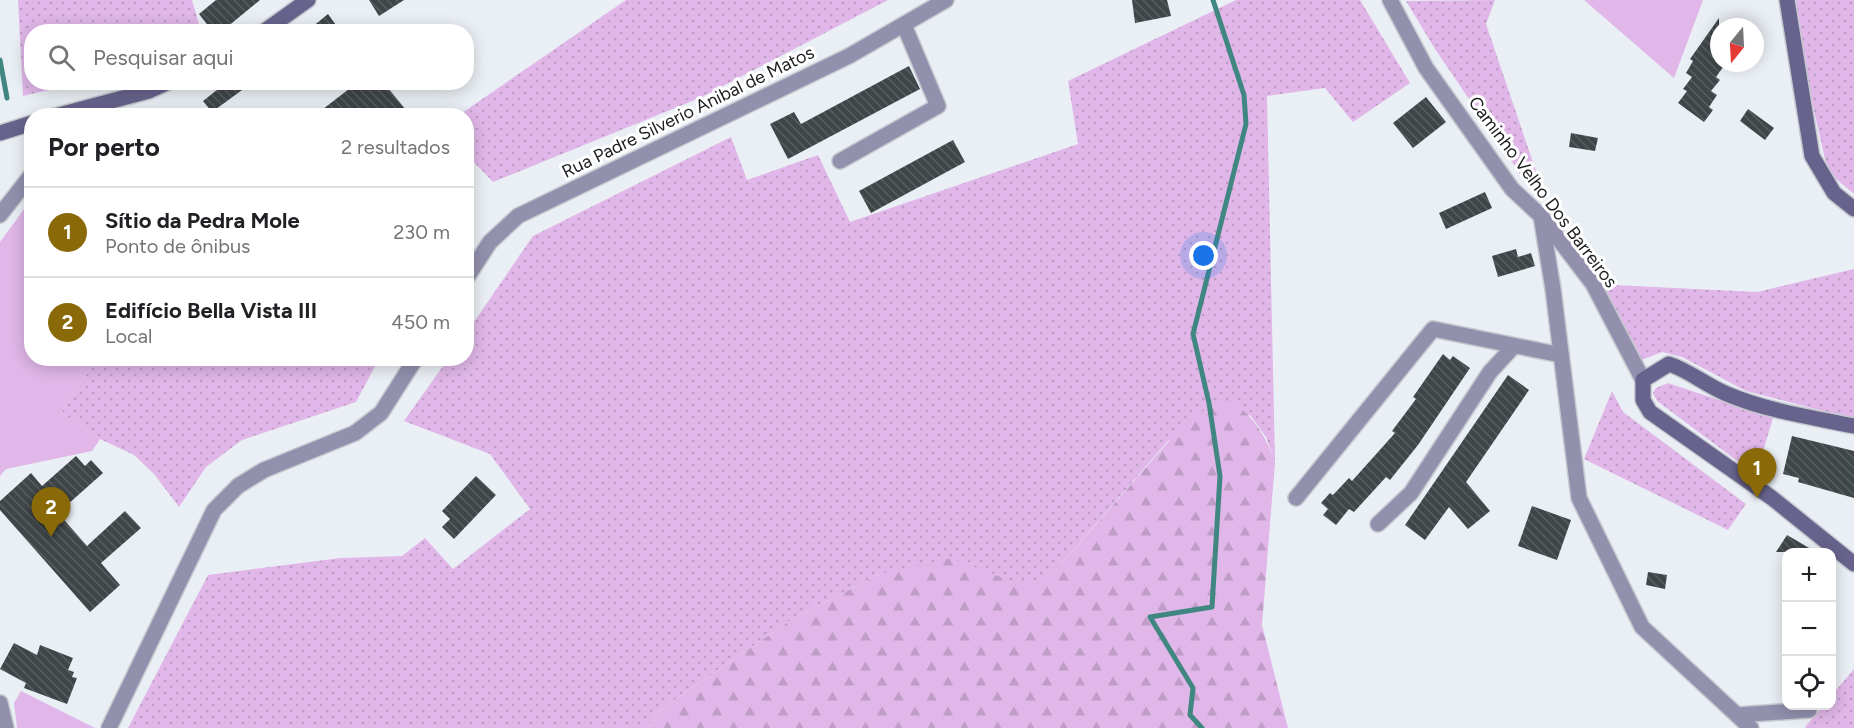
<!DOCTYPE html>
<html lang="pt">
<head>
<meta charset="utf-8">
<style>
  :root { --surface:#fff; --page:#f6f6f6; --text:#202124; --muted:#757577; --line:#e0e0e0; --accent:#8a6908 }
  body { margin:0; font-family:Figtree,sans-serif; background:var(--page); color:var(--text) }
  .controls { position:absolute; right:18px; bottom:18px; display:grid; overflow:hidden; border-radius:12px; box-shadow:0 3px 15px #0003 }
  .controls button { width:54px; height:54px; display:grid; place-items:center; padding:0; border:0; border-bottom:2px solid var(--line); background:var(--surface); color:var(--text); font:30px sans-serif }
  .compass { position:absolute; left:1710px; top:18px; width:54px; height:54px; border-radius:50%; background:var(--surface); box-shadow:0 3px 15px #0003; rotate:198deg }
  .you { position:absolute; left:1204px; top:256px; width:21px; height:21px; margin:-15px; border:4px solid #fff; border-radius:50%; background:#1a73e8; box-shadow:0 0 0 9px #1a73e833 }
  .badge { display:grid; place-items:center; width:39px; height:39px; border-radius:50%; background:var(--accent); color:#fff; font-size:20px; font-weight:700 }
  .pin { position:absolute; translate:-50% -50px; filter:drop-shadow(0 2px 3px #0008) }
  .pin::after { content:''; position:absolute; top:32px; width:21px; height:18px; background:inherit; clip-path:polygon(0 0,100% 0,50% 100%) }
  .list { margin:0; padding:0; list-style:none }
  h2 { display:flex; justify-content:space-between; align-items:center; height:78px; margin:0; padding:0 24px; font-size:26px }
  h2 small { font-size:20px; font-weight:400; color:var(--muted) }
  .list li { display:grid; grid-template-columns:39px 1fr auto; gap:18px; align-items:center; box-sizing:border-box; height:90px; padding:0 24px; border-top:2px solid var(--line) }
  .list b { display:block; font-size:22px; white-space:nowrap }
  .list p { margin:0; font-size:20px; white-space:nowrap; color:var(--muted) }
  .list em { font-size:20px; font-style:normal; color:var(--muted) }
  .icon { flex:none; width:33px; height:33px; fill:none; stroke:currentColor; stroke-width:2; stroke-linecap:round; stroke-linejoin:round }
  .map { position:relative; flex:none; width:1854px; height:728px; overflow:hidden }
  .search { position:absolute; background:var(--surface); box-shadow:0 3px 15px #0003; left:24px; top:24px; width:450px; height:66px; display:flex; align-items:center; gap:15px; box-sizing:border-box; padding:0 21px; border-radius:24px; color:var(--muted); font-size:22px }
  .panel { position:absolute; background:var(--surface); box-shadow:0 3px 15px #0003; left:24px; top:108px; width:450px; height:258px; border-radius:24px }
  .map>svg:first-child { display:block }
</style>
</head>
<body>
<div class="map">
<svg width="1854" height="728" viewBox="0 0 1854 728">
  <defs>
    <pattern id="grass-dots" width="8" height="8" patternUnits="userSpaceOnUse" patternTransform="scale(1.5)"><rect width="8" height="8" fill="#e0b7e8"/><path d="M2 2h.1M6 6h.1" fill="none" stroke="#c09dc7" stroke-width="1.8" stroke-linecap="round"/></pattern>
    <pattern id="forest-firs" width="22" height="20" patternUnits="userSpaceOnUse" patternTransform="scale(1.5)"><rect width="22" height="20" fill="#e0b7e8"/><path d="M5 1l3.5 6h-7zM16 11l3.5 6h-7z" fill="#c09dc7"/></pattern>
    <pattern id="building-back-hatch" width="6" height="6" patternUnits="userSpaceOnUse" patternTransform="scale(1.5)"><rect width="6" height="6" fill="#3f4648"/><path d="M-1 5l2 2M0 0l6 6M5-1l2 2" fill="none" stroke="#585e5f"/></pattern>
  </defs>
  <rect width="100%" height="100%" fill="#eaeff5"/>
  <g fill="url(#grass-dots)">
    <polygon points="18,0 192,0 201,31 32,32 32,82 78,83 23,96"/>
    <polygon points="626,0 888,0 702,97 493,182 467,155 466,116 459,115"/>
    <polygon points="1236,0 1360,0 1410,83 1353,122 1325,88 1267,96 1275,462 1266,437 1250,415 1168,441 1056,570 1024,587 993,576 880,574 791,620 660,710 647,728 128,728 208,575 341,558 402,556 425,538 453,569 530,509 490,454 404,421 448,359 466,358 467,332 533,236 731,137 747,180 818,155 850,222 1078,144 1068,81"/>
    <polygon points="1495,0 1486,24 1542,189 1535,196 1435,49 1406,1"/>
    <polygon points="1796,0 1854,0 1854,194 1828,172 1805,71"/>
    <polygon points="1854,269 1854,419 1746,391 1682,357 1662,352 1634,363 1593,284 1757,292"/>
    <polygon points="96,359 379,359 356,402 242,440 206,467 179,507 154,474 134,455 100,439 61,413"/>
    <polygon points="1668,383 1773,418 1756,475 1657,401 1653,393 1656,388"/>
    <polygon points="1612,391 1623,412 1746,504 1728,530 1584,459"/>
    <polygon points="1854,669 1854,728 1806,728 1805,727 1823,706 1832,706 1832,695"/>
  </g>
  <path fill="url(#forest-firs)" d="M 1230,400 C 1254,417 1265,434 1275,462 L 1262,625 L 1288,728 L 647,728 L 660,710 L 791,620 L 880,574 L 951,558 L 1024,586 L 1056,570 L 1191,416 Z"/>
  <g fill="#e0b7e8">
    <polygon points="1584,0 1703,0 1674,78"/>
    <polygon points="27,205 32,205 32,358 96,359 61,413 100,439 92,451 6,469 0,476 0,242"/>
    <polygon points="21,691 95,728 17,728 14,703"/>
  </g>
  <g fill="none" stroke-linecap="round" stroke-linejoin="round">
    <g stroke="#408681" stroke-width="5">
      <polyline points="0,60 7,98"/>
      <polyline points="1202,728 1190,715 1193,688 1150,617 1212,607 1220,476 1209,403 1193,334 1246,124 1244,95 1213,0"/>
    </g>
  </g>
  <g fill="url(#building-back-hatch)">
    <polygon points="216,0 260,0 221,32 213,32 199,14"/>
    <polygon points="369,0 404,0 379,16"/>
    <polygon points="1132,0 1167,0 1171,16 1135,23"/>
    <polygon points="328,14 341,32 306,32"/>
    <polygon points="1719,18 1719,63 1726,63 1716,77 1720,80 1711,91 1717,95 1709,107 1713,110 1704,122 1678,103 1687,91 1683,89 1692,77 1686,73 1693,61 1690,59"/>
    <polygon points="909,66 920,89 788,159 770,124 794,112 801,124"/>
    <polygon points="227,82 253,82 212,112 203,101"/>
    <polygon points="358,82 383,82 411,116 314,116"/>
    <polygon points="1426,97 1446,122 1413,148 1393,123"/>
    <polygon points="1748,109 1774,128 1765,140 1740,121"/>
    <polygon points="1571,133 1598,138 1595,151 1569,147"/>
    <polygon points="953,140 965,162 871,213 859,191"/>
    <polygon points="1485,192 1492,208 1446,229 1439,213"/>
    <polygon points="1516,249 1518,257 1531,253 1535,266 1498,277 1492,256"/>
    <polygon points="1443,354 1450,360 1453,356 1470,368 1418,445 1390,480 1386,477 1354,512 1349,509 1336,525 1323,515 1328,509 1321,503 1330,493 1333,495 1349,478 1352,481 1395,433 1392,431 1416,399 1413,397"/>
    <polygon points="1508,375 1529,390 1466,482 1490,511 1468,529 1449,507 1425,540 1405,525"/>
    <polygon points="1792,436 1854,451 1854,498 1798,482 1799,478 1783,474"/>
    <polygon points="76,456 85,466 91,460 103,473 58,513 87,546 125,511 141,528 101,563 120,585 90,612 0,510 0,501 31,473 42,486"/>
    <polygon points="476,476 496,495 454,539 442,527 450,519 442,511"/>
    <polygon points="1532,506 1571,520 1557,560 1518,546"/>
    <polygon points="1787,535 1816,552 1776,552"/>
    <polygon points="1648,572 1667,575 1665,589 1646,585"/>
    <polygon points="14,643 37,655 40,645 73,658 68,670 74,672 72,677 77,678 67,704 24,688 26,683 0,669"/>
  </g>
  <g fill="none" stroke-linecap="round" stroke-linejoin="round">
    <defs>
      <g id="street">
        <polyline points="1390,0 1426,68 1512,189 1541,216 1593,284 1643,380"/>
        <polyline points="840,161 938,106 904,25"/>
        <polyline points="0,215 32,174"/>
        <polyline points="1541,216 1553,289 1579,498 1642,627 1751,728"/>
        <polyline points="466,279 490,242 518,216 849,56 946,0"/>
        <polyline points="1296,498 1433,329 1561,355"/>
        <polyline points="1378,524 1411,493 1490,372 1514,346"/>
        <polyline points="0,703 6,728"/>
        <polyline points="1737,715 1809,710"/>
        <polyline points="109,728 214,510 238,486 264,470 355,433 381,413 416,358"/>
      </g>
      <g id="secondary">
        <polyline points="1787,0 1812,156 1834,193 1854,209"/>
        <polyline points="263,32 308,0"/>
        <polyline points="55,116 149,91 169,82"/>
        <polyline points="0,133 32,123"/>
        <path d="M 1854,426 C 1811,417 1767,411 1727,394 C 1707,386 1690,371 1669,364 L 1643,380 L 1643,400 L 1650,412 L 1772,498 L 1854,564"/>
      </g>
    </defs>
    <use href="#street" stroke="#c5c9cf" stroke-width="18"/>
    <use href="#secondary" stroke="#c5c9cf" stroke-width="18"/>
    <use href="#street" stroke="#9290ad" stroke-width="15"/>
    <use href="#secondary" stroke="#67638c" stroke-width="15"/>
  </g>
  <g text-anchor="middle" dominant-baseline="central" stroke-width="6" stroke-linejoin="round" paint-order="stroke">
    <g font-size="18" fill="#1c1e20" stroke="#fff">
      <text transform="translate(688 112) rotate(-26)">Rua Padre Silverio Anibal de Matos</text>
      <text transform="translate(1543 192) rotate(53)">Caminho Velho Dos Barreiros</text>
    </g>
  </g>
</svg>
<div class="controls">
<button>+</button>
<button>−</button>
<button><svg class="icon" aria-label="locate" viewBox="0 0 24 24"><circle cx="12" cy="12" r="6"/><path d="M12 2v4M12 18v4M2 12h4M18 12h4"/></svg></button>
</div>
<svg class="compass" viewBox="-18 -18 36 36"><path d="M0-13l5 13h-10z" fill="#e53935"/><path d="M0 13l5-13h-10z" fill="#757577"/></svg>
<div class="you"></div>
<div class="pin badge" style="left:1757px;top:498px">1</div>
<div class="pin badge" style="left:51px;top:537px">2</div>
<div class="search"><svg class="icon" aria-label="search" viewBox="0 0 24 24"><circle cx="10" cy="10" r="6"/><path d="M15 15l6 6"/></svg>Pesquisar aqui</div>
<section class="panel">
<h2>Por perto<small>2 resultados</small></h2>
<ul class="list">
<li><span class="badge">1</span><div><b>Sítio da Pedra Mole</b><p>Ponto de ônibus</p></div><em>230 m</em></li>
<li><span class="badge">2</span><div><b>Edifício Bella Vista III</b><p>Local</p></div><em>450 m</em></li>
</ul>
</section>
</div>
</body>
</html>
